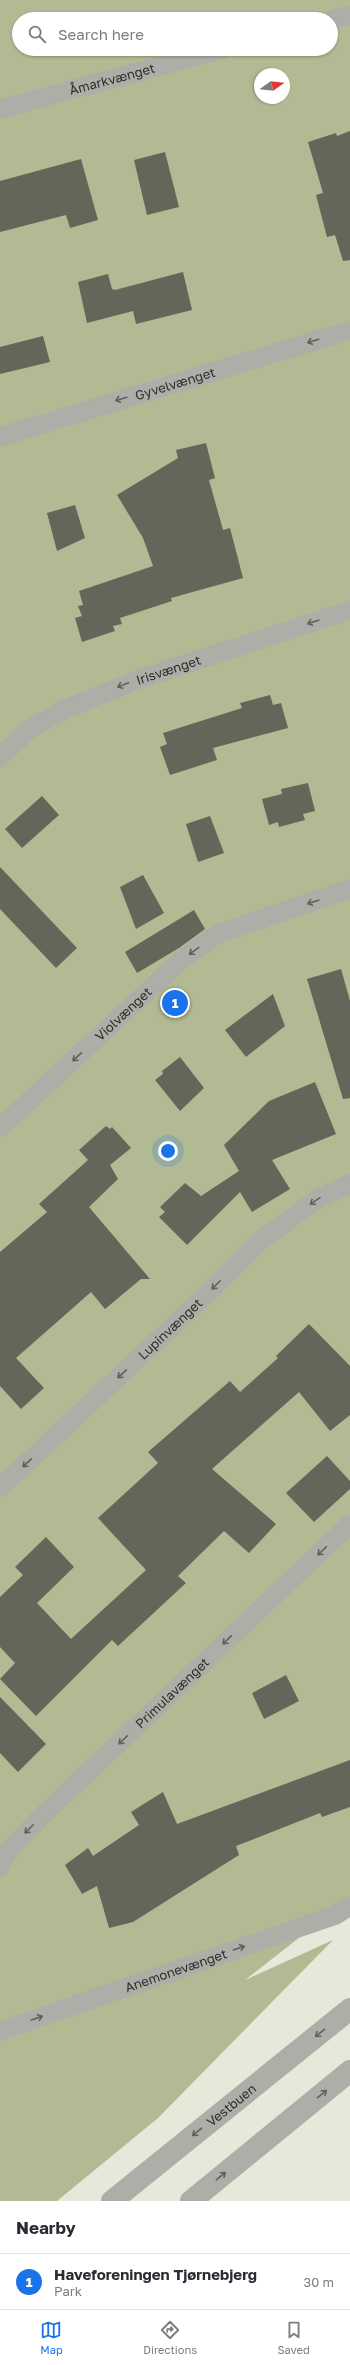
<!DOCTYPE html>
<html lang="en">
<head>
<meta charset="utf-8">
<style>
  :root { --surface:#fff; --page:#f2f2f3; --text:#2b2b33; --muted:#7c7c81; --line:#e1e1e2; --accent:#1a73e8 }
  body { margin:0; font-family:"Golos Text",sans-serif; background:var(--page); color:var(--text) }
  .compass { position:absolute; left:254px; top:68px; width:36px; height:36px; border-radius:50%; background:var(--surface); box-shadow:0 1px 3px #0004; rotate:75deg }
  .you { position:absolute; left:168px; top:1151px; width:14px; height:14px; margin:-10px; border:3px solid #fff; border-radius:50%; background:#1a73e8; box-shadow:0 0 0 6px #1a73e833 }
  .badge { display:grid; place-items:center; width:26px; height:26px; border-radius:50%; background:var(--accent); color:#fff; font-size:13px; font-weight:700 }
  .pin { position:absolute; translate:-50% -50%; border:2px solid #fff; box-shadow:0 1px 4px #0006 }
  .list { margin:0; padding:0; list-style:none }
  h2 { display:flex; justify-content:space-between; align-items:center; height:52px; margin:0; padding:0 16px; font-size:17px }
  h2 small { font-size:13px; font-weight:400; color:var(--muted) }
  .list li { display:grid; grid-template-columns:26px 1fr auto; gap:12px; align-items:center; box-sizing:border-box; height:56px; padding:0 16px; border-top:1px solid var(--line) }
  .list b { display:block; font-size:15px; white-space:nowrap }
  .list p { margin:0; font-size:13px; white-space:nowrap; color:var(--muted) }
  .list em { font-size:13px; font-style:normal; color:var(--muted) }
  .icon { flex:none; width:22px; height:22px; fill:none; stroke:currentColor; stroke-width:2; stroke-linecap:round; stroke-linejoin:round }
  .map { position:relative; flex:none; width:350px; height:2201px; overflow:hidden }
  .search { position:absolute; background:var(--surface); box-shadow:0 1px 3px #0004; left:12px; right:12px; top:12px; height:44px; display:flex; align-items:center; gap:10px; box-sizing:border-box; padding:0 14px; border-radius:22px; color:var(--muted); font-size:15px }
  .sheet { height:108px; background:var(--surface) }
  nav { display:flex; justify-content:space-around; align-items:center; box-sizing:border-box; height:56px; border-top:1px solid var(--line); background:var(--surface); font-size:11px; color:var(--muted) }
  nav a { display:grid; justify-items:center; gap:2px }
  nav .on { color:var(--accent) }
  .map>svg:first-child { display:block }
</style>
</head>
<body>
<div class="map">
<svg width="350" height="2201" viewBox="0 0 350 2201">
  <rect width="100%" height="100%" fill="#e5e9da"/>
  <path fill="#b1ba93" fill-rule="evenodd" d="M 0,0 L 350,0 L 350,1898 L 245,1980 L 333,1940 L 158,2118 L 57,2201 L 0,2201 ZM 19,19 L 331,19 L 331,49 L 19,49 ZM 260,74 L 284,74 L 284,98 L 260,98 Z"/>
  <g fill="#636659">
    <polygon points="350,131 350,260 343,261 335,235 327,237 316,195 323,193 308,142 336,133 337,136"/>
    <polygon points="165,152 179,207 147,215 134,160"/>
    <polygon points="81,159 98,220 70,228 66,215 0,232 0,181"/>
    <polygon points="183,272 192,310 136,324 133,311 87,323 78,282 108,274 112,289 115,290"/>
    <polygon points="43,336 50,362 0,374 0,347"/>
    <polygon points="206,443 215,478 209,480 223,530 230,528 243,578 171,598 172,601 120,618 122,624 113,626 115,631 82,642 75,618 82,616 78,606 83,605 79,591 153,566 143,538 117,495 178,458 176,450"/>
    <polygon points="75,505 85,538 57,551 47,513"/>
    <polygon points="270,695 273,705 281,703 288,728 213,748 217,760 170,775 160,747 167,744 163,733 242,708 240,703"/>
    <polygon points="308,783 315,811 303,814 305,820 279,827 278,822 269,825 262,799 282,794 281,789"/>
    <polygon points="42,796 59,815 22,848 5,829"/>
    <polygon points="210,816 224,853 198,862 186,824"/>
    <polygon points="0,867 77,948 56,968 0,909"/>
    <polygon points="143,875 164,913 136,929 120,887"/>
    <polygon points="194,910 205,929 179,948 137,973 125,952"/>
    <polygon points="341,969 350,1001 350,1098 343,1099 307,979"/>
    <polygon points="273,994 285,1026 246,1057 225,1030"/>
    <polygon points="180,1057 204,1088 180,1111 155,1080 163,1074 162,1071"/>
    <polygon points="315,1082 336,1134 272,1160 290,1189 252,1212 240,1192 187,1245 159,1217 165,1212 160,1207 185,1183 201,1196 239,1171 224,1145 269,1101"/>
    <polygon points="106,1126 110,1129 112,1127 131,1148 110,1165 118,1179 89,1207 150,1279 141,1279 105,1309 91,1292 16,1358 44,1388 21,1409 0,1386 0,1252 47,1212 39,1204 88,1160 79,1150"/>
    <polygon points="309,1324 350,1366 350,1415 330,1431 299,1392 212,1469 276,1524 249,1553 224,1531 178,1576 186,1583 118,1646 112,1640 36,1716 0,1679 15,1663 0,1647 0,1597 23,1575 15,1567 46,1537 74,1567 37,1603 71,1639 146,1570 98,1518 158,1463 148,1452 230,1381 240,1392 278,1358 276,1356"/>
    <polygon points="327,1456 350,1481 350,1489 314,1522 286,1493"/>
    <polygon points="286,1675 299,1701 264,1719 252,1693"/>
    <polygon points="0,1697 46,1744 18,1772 0,1753"/>
    <polygon points="350,1760 350,1807 322,1817 320,1813 236,1846 239,1855 133,1922 109,1928 97,1886 82,1894 65,1865 88,1848 93,1856 139,1825 131,1812 163,1792 177,1824"/>
  </g>
  <g fill="none" stroke-linecap="round" stroke-linejoin="round">
    <g stroke="#acaea7" stroke-width="19">
      <polyline points="331,20 350,15"/>
      <path id="s1" d="M 0,109 L 223,49"/>
      <path id="s2" d="M 0,437 L 350,330"/>
      <path id="s3" d="M 0,757 L 30,729 L 63,710 L 137,680 L 350,610"/>
      <path id="s4" d="M 0,1128 L 180,961 L 217,934 L 350,889"/>
      <path id="s5" d="M 0,1488 L 206,1295 L 261,1240 L 319,1198 L 350,1184"/>
      <path id="s6" d="M 0,1867 L 7,1852 L 44,1814 L 350,1524"/>
      <path id="s7" d="M 0,2031 L 336,1915 L 350,1906"/>
    </g>
    <g stroke="#acaea7" stroke-width="22">
      <path id="s8" d="M 112,2201 L 350,2009"/>
      <polyline points="191,2201 350,2071"/>
    </g>
  </g>
  <defs><path id="oneway-shaft" d="M-6 0H5M1.5-3L5.5 0L1.5 3" fill="none" stroke-width="1.6" stroke-linecap="round" stroke-linejoin="round"/></defs>
  <g stroke="#60615b">
    <use href="#oneway-shaft" transform="translate(313 341) rotate(163)"/>
    <use href="#oneway-shaft" transform="translate(121 399) rotate(163)"/>
    <use href="#oneway-shaft" transform="translate(313 622) rotate(162)"/>
    <use href="#oneway-shaft" transform="translate(123 685) rotate(158)"/>
    <use href="#oneway-shaft" transform="translate(313 902) rotate(162)"/>
    <use href="#oneway-shaft" transform="translate(194 951) rotate(144)"/>
    <use href="#oneway-shaft" transform="translate(77 1057) rotate(137)"/>
    <use href="#oneway-shaft" transform="translate(315 1201) rotate(146)"/>
    <use href="#oneway-shaft" transform="translate(216 1285) rotate(135)"/>
    <use href="#oneway-shaft" transform="translate(122 1374) rotate(137)"/>
    <use href="#oneway-shaft" transform="translate(27 1463) rotate(137)"/>
    <use href="#oneway-shaft" transform="translate(322 1551) rotate(136)"/>
    <use href="#oneway-shaft" transform="translate(227 1640) rotate(136)"/>
    <use href="#oneway-shaft" transform="translate(123 1740) rotate(136)"/>
    <use href="#oneway-shaft" transform="translate(29 1829) rotate(135)"/>
    <use href="#oneway-shaft" transform="translate(239 1948) rotate(-19)"/>
    <use href="#oneway-shaft" transform="translate(37 2018) rotate(-19)"/>
    <use href="#oneway-shaft" transform="translate(320 2033) rotate(141)"/>
    <use href="#oneway-shaft" transform="translate(322 2094) rotate(-39)"/>
    <use href="#oneway-shaft" transform="translate(197 2132) rotate(141)"/>
    <use href="#oneway-shaft" transform="translate(221 2176) rotate(-39)"/>
  </g>
  <g text-anchor="middle" dominant-baseline="central" stroke-width="4" stroke-linejoin="round" paint-order="stroke">
    <g font-size="13" fill="#2d2e29" stroke="#e5e9da">
      <text stroke="none"><textPath href="#s1" startOffset="116">Åmarkvænget</textPath></text>
      <text stroke="none"><textPath href="#s2" startOffset="183">Gyvelvænget</textPath></text>
      <text stroke="none"><textPath href="#s3" startOffset="192">Irisvænget</textPath></text>
      <text stroke="none"><textPath href="#s4" startOffset="168">Violvænget</textPath></text>
      <text stroke="none"><textPath href="#s5" startOffset="233">Lupinvænget</textPath></text>
      <text stroke="none"><textPath href="#s6" startOffset="246">Primulavænget</textPath></text>
      <text stroke="none"><textPath href="#s7" startOffset="186">Anemonevænget</textPath></text>
      <text stroke="none"><textPath href="#s8" startOffset="153">Vestbuen</textPath></text>
    </g>
  </g>
</svg>
<svg class="compass" viewBox="-18 -18 36 36"><path d="M0-13l5 13h-10z" fill="#e53935"/><path d="M0 13l5-13h-10z" fill="#7c7c81"/></svg>
<div class="you"></div>
<div class="pin badge" style="left:175px;top:1003px">1</div>
<div class="search"><svg class="icon" aria-label="search" viewBox="0 0 24 24"><circle cx="10" cy="10" r="6"/><path d="M15 15l6 6"/></svg>Search here</div>
</div>
<section class="sheet">
<h2>Nearby<small></small></h2>
<ul class="list">
<li><span class="badge">1</span><div><b>Haveforeningen Tjørnebjerg</b><p>Park</p></div><em>30 m</em></li>
</ul>
</section>
<nav>
<a class="on"><svg class="icon" aria-label="map" viewBox="0 0 24 24"><path d="M3 6l6-2 6 2 6-2v14l-6 2-6-2-6 2zM9 4v14M15 6v14"/></svg>Map</a>
<a><svg class="icon" aria-label="directions" viewBox="0 0 24 24"><path d="M12 3l9 9-9 9-9-9zM9 14v-3h6M13 9l2 2-2 2"/></svg>Directions</a>
<a><svg class="icon" aria-label="saved" viewBox="0 0 24 24"><path d="M7 4h10v16l-5-4-5 4z"/></svg>Saved</a>
</nav>
</body>
</html>
